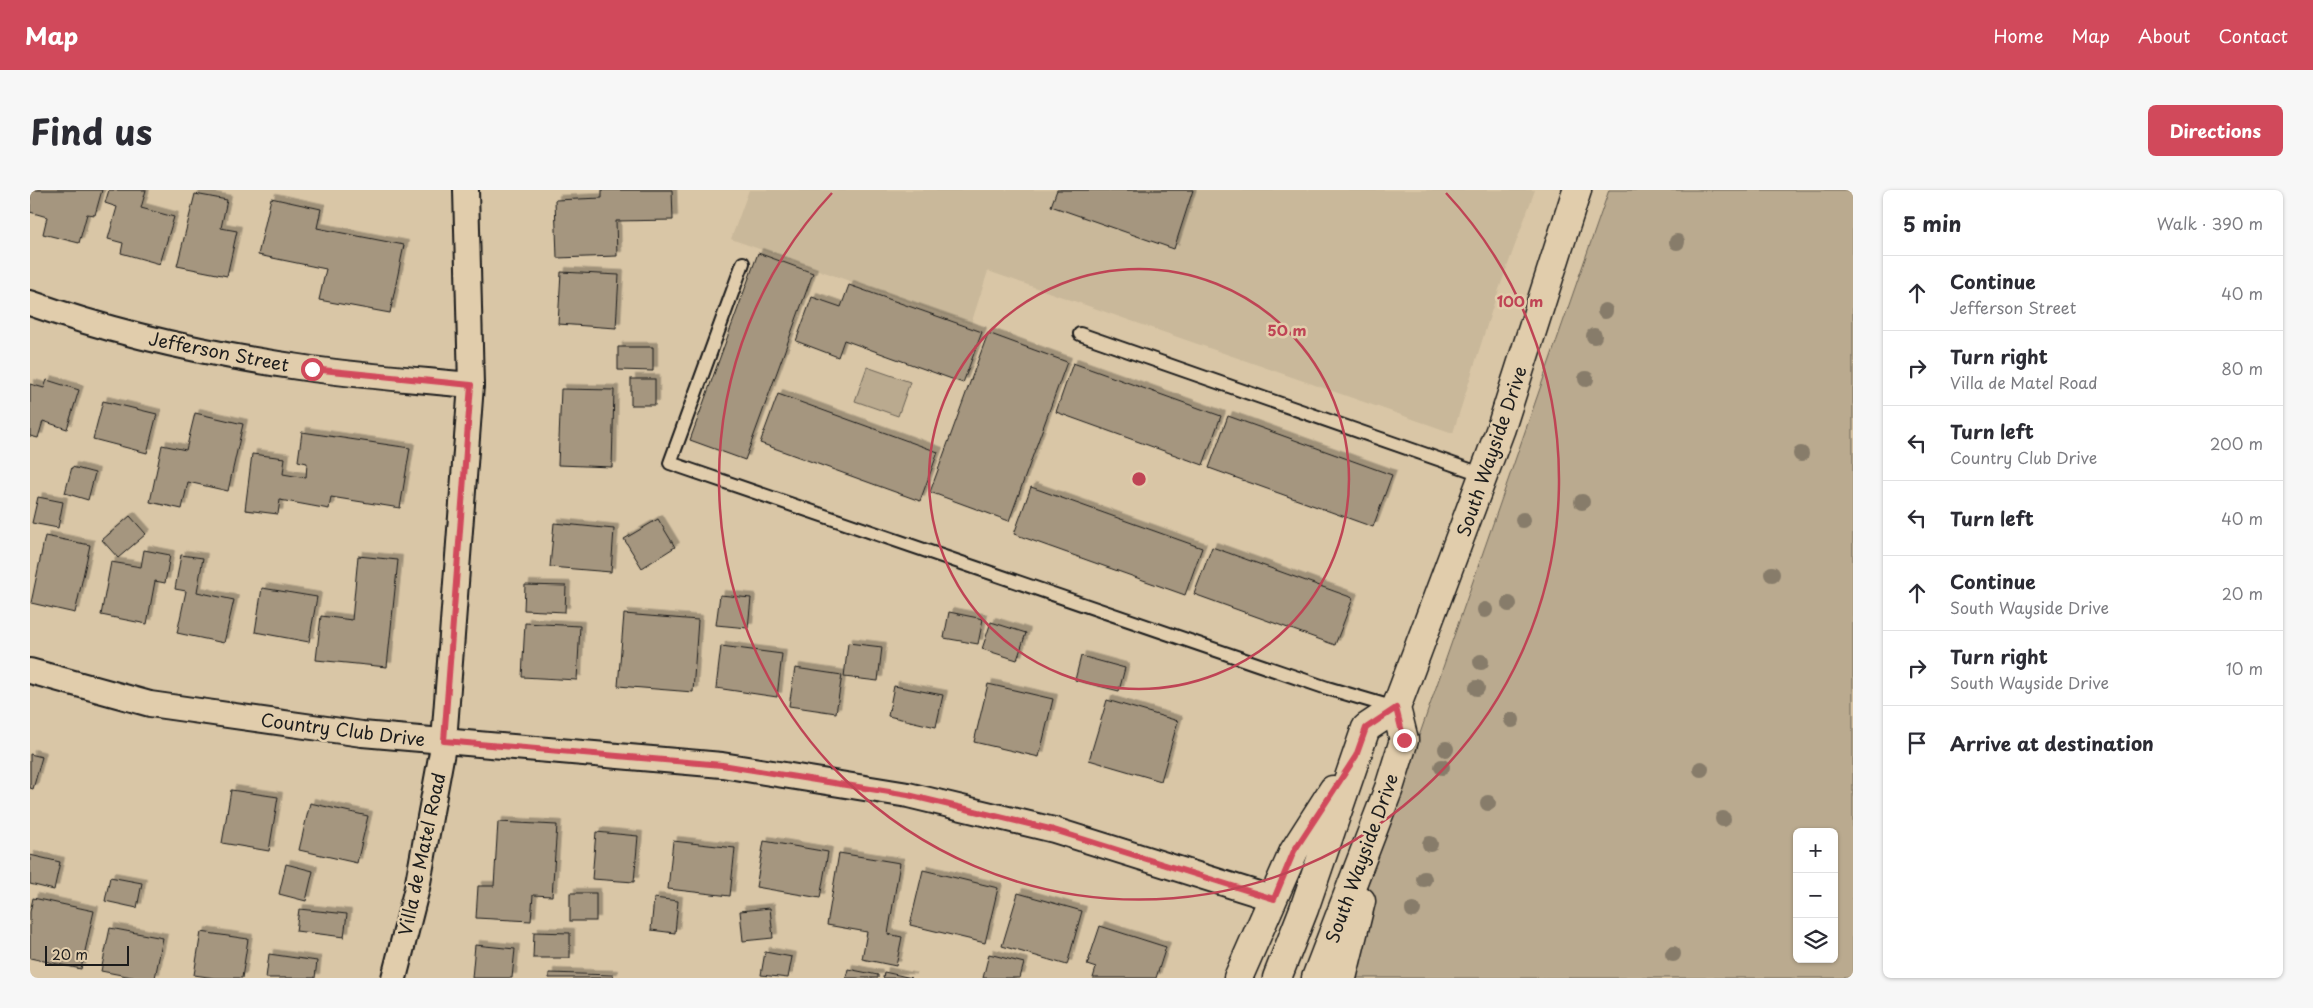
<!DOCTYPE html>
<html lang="en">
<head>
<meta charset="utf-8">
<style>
  :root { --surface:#fff; --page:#f7f7f7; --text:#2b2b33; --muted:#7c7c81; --line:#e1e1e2; --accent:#d1495b }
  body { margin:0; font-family:"Playpen Sans",sans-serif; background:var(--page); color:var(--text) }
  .controls { position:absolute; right:15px; bottom:15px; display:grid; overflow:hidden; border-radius:8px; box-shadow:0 1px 4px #0004 }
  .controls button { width:45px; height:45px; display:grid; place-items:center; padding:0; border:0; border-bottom:1px solid var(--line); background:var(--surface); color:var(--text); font:25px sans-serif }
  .scale { position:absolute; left:15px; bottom:12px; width:84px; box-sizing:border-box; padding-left:5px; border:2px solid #1c1c1c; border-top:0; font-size:14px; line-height:18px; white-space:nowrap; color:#1c1c1c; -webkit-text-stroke:4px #e1cdac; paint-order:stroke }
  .stop { position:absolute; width:15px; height:15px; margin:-11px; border:4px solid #d1495b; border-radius:50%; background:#fff }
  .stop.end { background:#d1495b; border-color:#fff; box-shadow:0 1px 5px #0008 }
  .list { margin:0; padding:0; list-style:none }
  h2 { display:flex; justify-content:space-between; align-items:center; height:65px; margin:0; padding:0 20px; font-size:21px }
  h2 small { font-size:16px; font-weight:400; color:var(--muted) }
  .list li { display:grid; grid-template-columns:32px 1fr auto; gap:15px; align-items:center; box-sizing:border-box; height:75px; padding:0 20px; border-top:1px solid var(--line) }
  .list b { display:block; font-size:19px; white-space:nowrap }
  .list p { margin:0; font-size:16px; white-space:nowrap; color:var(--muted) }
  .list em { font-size:16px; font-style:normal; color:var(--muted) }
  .icon { flex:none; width:28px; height:28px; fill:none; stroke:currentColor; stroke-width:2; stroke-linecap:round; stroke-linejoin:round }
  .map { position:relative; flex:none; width:1823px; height:788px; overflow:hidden; border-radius:8px }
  header { display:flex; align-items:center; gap:30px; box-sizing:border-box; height:70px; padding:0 25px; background:var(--accent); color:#fff }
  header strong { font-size:24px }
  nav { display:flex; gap:28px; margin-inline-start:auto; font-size:18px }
  .intro { display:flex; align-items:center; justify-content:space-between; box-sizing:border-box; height:120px; padding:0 30px }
  h1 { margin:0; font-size:35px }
  .button { padding:12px 22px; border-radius:8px; background:var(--accent); color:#fff; font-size:18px; font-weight:700 }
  main { display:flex; gap:30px; padding:0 30px }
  aside { flex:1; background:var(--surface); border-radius:8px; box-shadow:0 1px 4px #0004 }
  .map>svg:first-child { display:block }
</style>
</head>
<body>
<header>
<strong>Map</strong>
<nav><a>Home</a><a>Map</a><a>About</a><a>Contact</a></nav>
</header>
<div class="intro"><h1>Find us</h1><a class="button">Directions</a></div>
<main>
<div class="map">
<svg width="1823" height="788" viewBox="0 0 1823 788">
  <defs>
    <filter id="shadow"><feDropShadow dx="4.5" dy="-4.5" stdDeviation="0" flood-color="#0004"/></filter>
  </defs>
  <rect width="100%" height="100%" fill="#d9c6a6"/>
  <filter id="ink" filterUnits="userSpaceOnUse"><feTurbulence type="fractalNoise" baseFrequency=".02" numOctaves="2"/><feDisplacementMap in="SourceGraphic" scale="10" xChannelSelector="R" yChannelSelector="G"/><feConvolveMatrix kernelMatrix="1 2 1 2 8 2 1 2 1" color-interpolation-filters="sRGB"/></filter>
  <g filter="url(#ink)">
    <polygon fill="#c9b89a" points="719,0 1505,0 1463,116 1423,243 958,81 941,134 701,49"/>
    <g fill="#baaa8f" stroke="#6b6356" fill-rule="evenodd">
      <path d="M 1579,0 L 1823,0 L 1823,788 L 1305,788 ZM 1767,642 L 1804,642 L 1804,769 L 1767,769 Z"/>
      <polygon points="837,177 880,192 868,226 825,211"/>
    </g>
    <g fill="#a5967f" stroke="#1c1c1c" filter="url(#shadow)">
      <polygon points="0,0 72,0 65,25 57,24 49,53 13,44 17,27 0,22"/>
      <polygon points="79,0 116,0 111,18 144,27 130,74 91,63 93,53 78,49 87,17 75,13"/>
      <polygon points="572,0 642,0 643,30 586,31 587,66 527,68 525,10 572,8"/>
      <polygon points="1027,0 1163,0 1144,59 1021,16"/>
      <polygon points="165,4 197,10 191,38 207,41 197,86 147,76"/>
      <polygon points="241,8 291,19 287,38 374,55 360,123 289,110 296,79 228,65"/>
      <polygon points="728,63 783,83 715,270 660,250"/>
      <polygon points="531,82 589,85 586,138 528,134"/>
      <polygon points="819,95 952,142 933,193 814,150 808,167 766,151 782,107 811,117"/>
      <polygon points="958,143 1037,172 979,331 900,302"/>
      <polygon points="588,157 623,157 623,181 588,180"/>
      <polygon points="1043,173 1191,226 1173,275 1026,222"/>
      <rect x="601" y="189" width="24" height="26"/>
      <polygon points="17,190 49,200 37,239 13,231 8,248 0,246 0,194 14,198"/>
      <polygon points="531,199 584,200 582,277 528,275"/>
      <polygon points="748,204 908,262 890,311 730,253"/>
      <polygon points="73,211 127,224 117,263 63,249"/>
      <polygon points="165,223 213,234 198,301 158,292 152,319 120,312 132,255 156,260"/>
      <polygon points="1198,226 1362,285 1343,337 1179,278"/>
      <polygon points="272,242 380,258 370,318 301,307 299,319 250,310 248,324 215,320 222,264 255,268 253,284 276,288 277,273 268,271"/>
      <polygon points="42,277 65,283 58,310 35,303"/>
      <polygon points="1001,297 1172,358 1155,405 984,344"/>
      <polygon points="8,307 33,312 28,338 2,333"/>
      <polygon points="100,326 116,344 88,368 72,350"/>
      <polygon points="628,329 645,357 612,378 594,349"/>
      <polygon points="524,333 584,339 581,382 520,377"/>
      <polygon points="15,346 60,355 45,423 1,413"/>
      <polygon points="1182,357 1323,408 1305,455 1164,404"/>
      <polygon points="114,360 140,365 135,393 125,391 117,434 71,425 81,372 111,377"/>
      <polygon points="151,365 173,368 167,402 204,410 194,453 147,443 156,401 145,399"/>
      <polygon points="328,366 368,370 357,477 286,470 291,426 322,430"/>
      <polygon points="495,395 536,396 535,422 494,420"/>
      <polygon points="232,398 287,407 279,452 225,442"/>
      <polygon points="690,405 721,408 718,438 686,435"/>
      <polygon points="919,422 953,429 948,454 914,448"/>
      <polygon points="594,424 668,430 663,502 588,496"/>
      <polygon points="961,432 996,443 987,470 952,459"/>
      <polygon points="495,433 550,436 547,490 492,487"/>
      <polygon points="818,453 852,457 848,491 814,487"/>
      <polygon points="691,456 752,464 747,507 686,498"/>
      <polygon points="1051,466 1095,478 1089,501 1045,490"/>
      <polygon points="765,478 812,485 806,523 759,516"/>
      <polygon points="958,494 1023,509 1009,567 944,552"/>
      <polygon points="864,496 913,505 906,537 858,526"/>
      <polygon points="1077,510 1148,531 1131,591 1059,570"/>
      <polygon points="0,564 12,567 3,599 0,598"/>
      <polygon points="201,600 248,607 239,661 192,653"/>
      <polygon points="280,613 338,626 327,673 269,660"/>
      <polygon points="468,632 527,635 522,706 503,705 501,731 446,728 448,696 464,696"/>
      <polygon points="566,642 608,646 604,692 562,689"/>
      <polygon points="643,651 705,658 700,706 638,699"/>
      <polygon points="734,651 798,662 790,708 726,697"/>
      <polygon points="809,663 870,673 858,744 872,747 866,776 832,769 837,742 797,735"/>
      <polygon points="0,665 30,672 24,700 0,694"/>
      <polygon points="256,674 283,681 276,711 249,704"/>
      <polygon points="893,680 968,698 955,753 880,735"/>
      <polygon points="80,687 112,693 107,718 75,711"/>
      <rect x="540" y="703" width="26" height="28"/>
      <polygon points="988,703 1052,721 1037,775 972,756"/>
      <polygon points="3,708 64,721 51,779 0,768 0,722"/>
      <polygon points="624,708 648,711 645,743 621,740"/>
      <polygon points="740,718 743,748 713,751 710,721"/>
      <polygon points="269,719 317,724 314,747 266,741"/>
      <polygon points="1070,736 1136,757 1126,788 1063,788 1066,778 1057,775"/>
      <polygon points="80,738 133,748 125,788 107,788 71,781"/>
      <polygon points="171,742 218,749 212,788 185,788 164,785"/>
      <polygon points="504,742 540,743 540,768 503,768"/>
      <polygon points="445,755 485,759 482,788 442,788"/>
      <polygon points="735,762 762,767 758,788 731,785"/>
      <polygon points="239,764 287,771 285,788 236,788"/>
      <polygon points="959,764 994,773 990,788 953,788"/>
      <polygon points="818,779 848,785 848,788 816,788"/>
      <polygon points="854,782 882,788 853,788"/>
      <polygon points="519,783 583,785 583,788 519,788"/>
    </g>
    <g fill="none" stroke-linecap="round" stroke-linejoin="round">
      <defs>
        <g id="lane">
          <polyline points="713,73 640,273 1297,498 1365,518"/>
          <polyline points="1050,144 1454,285"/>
        </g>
        <g id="street">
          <path d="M 0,113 C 90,145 187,166 282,179 C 334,186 388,190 441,195"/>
          <polyline points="0,481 120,514 332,544 692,575 878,605 1024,640 1244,709"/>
          <polyline points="364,788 387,698 414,551 441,195 436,0"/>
        </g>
        <g id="primary">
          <polyline points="1208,788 1264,661 1303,600"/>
          <polyline points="1247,788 1274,719 1336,538 1366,518"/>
          <polyline points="1286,788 1359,598 1374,550 1366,518 1471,238 1547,0"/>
          <polyline points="1312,788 1331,711"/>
        </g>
      </defs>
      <use href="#lane" stroke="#1c1c1c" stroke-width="16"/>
      <use href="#street" stroke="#1c1c1c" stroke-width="28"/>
      <use href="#primary" stroke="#1c1c1c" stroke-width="31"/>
      <use href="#lane" stroke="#e1cdac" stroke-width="12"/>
      <use href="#street" stroke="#e1cdac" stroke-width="24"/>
      <use href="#primary" stroke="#e1cdac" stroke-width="28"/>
    </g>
    <g fill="#877c6a">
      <circle cx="1647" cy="52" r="8"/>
      <circle cx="1575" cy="121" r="8"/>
      <circle cx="1564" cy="146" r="8"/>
      <circle cx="1556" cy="189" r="8"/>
      <circle cx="1771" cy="264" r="8"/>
      <circle cx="1552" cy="312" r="8"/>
      <circle cx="1493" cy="330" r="8"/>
      <circle cx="1742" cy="384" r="8"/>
      <circle cx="1479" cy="414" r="8"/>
      <circle cx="1455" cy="420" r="8"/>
      <circle cx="1451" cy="472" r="8"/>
      <circle cx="1447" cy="498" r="8"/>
      <circle cx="1482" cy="530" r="8"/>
      <circle cx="1416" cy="559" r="8"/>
      <circle cx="1412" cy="577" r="8"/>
      <circle cx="1671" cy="579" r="8"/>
      <circle cx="1458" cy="613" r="8"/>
      <circle cx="1693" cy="629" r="8"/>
      <circle cx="1400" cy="654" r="8"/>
      <circle cx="1394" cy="689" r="8"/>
      <circle cx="1383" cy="720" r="8"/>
      <circle cx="1643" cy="764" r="8"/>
    </g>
  </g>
  <g fill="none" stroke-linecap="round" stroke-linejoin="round" filter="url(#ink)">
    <polyline stroke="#d1495b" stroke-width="6" points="282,179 441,195 414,551 692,575 878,605 1024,640 1244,709 1264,661 1326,566 1336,538 1366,518 1374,550"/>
  </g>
  <g fill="none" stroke="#bf4455" stroke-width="2.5">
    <circle cx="1109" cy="289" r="210"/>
    <path d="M1416 3A420 420 0 1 1 802 3"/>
  </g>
  <g text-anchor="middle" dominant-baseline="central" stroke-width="5" stroke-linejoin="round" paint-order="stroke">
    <g font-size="18" fill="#1c1c1c" stroke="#e1cdac">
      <text transform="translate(189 161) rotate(11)">Jefferson Street</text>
      <text transform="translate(1461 261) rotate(-71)">South Wayside Drive</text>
      <text transform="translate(313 539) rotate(7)">Country Club Drive</text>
      <text transform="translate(391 664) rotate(-78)">Villa de Matel Road</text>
      <text transform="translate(1331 668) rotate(-70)">South Wayside Drive</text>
    </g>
  </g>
  <circle cx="1109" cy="289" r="8" fill="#bf4455" stroke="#e1cdac" stroke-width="2.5"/>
  <g font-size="15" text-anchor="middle" font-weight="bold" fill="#bf4455" stroke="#e1cdac" stroke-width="5" stroke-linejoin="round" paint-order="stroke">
    <text x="1490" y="117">100 m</text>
    <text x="1257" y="146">50 m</text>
  </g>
</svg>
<div class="controls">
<button>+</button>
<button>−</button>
<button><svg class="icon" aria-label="layers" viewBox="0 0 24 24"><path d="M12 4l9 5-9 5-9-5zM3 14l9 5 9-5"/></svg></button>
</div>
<div class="scale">20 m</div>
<div class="stop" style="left:282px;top:179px"></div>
<div class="stop end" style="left:1374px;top:550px"></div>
</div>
<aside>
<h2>5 min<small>Walk · 390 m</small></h2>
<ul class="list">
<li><svg class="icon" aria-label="ahead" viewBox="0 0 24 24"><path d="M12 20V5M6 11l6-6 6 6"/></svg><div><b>Continue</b><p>Jefferson Street</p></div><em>40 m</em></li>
<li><svg class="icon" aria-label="right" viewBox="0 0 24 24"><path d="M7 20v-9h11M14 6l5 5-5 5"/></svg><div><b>Turn right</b><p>Villa de Matel Road</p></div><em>80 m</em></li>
<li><svg class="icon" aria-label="left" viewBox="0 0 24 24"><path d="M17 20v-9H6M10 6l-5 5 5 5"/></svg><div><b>Turn left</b><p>Country Club Drive</p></div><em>200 m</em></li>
<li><svg class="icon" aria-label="left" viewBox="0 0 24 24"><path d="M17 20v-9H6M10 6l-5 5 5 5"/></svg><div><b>Turn left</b></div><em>40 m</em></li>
<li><svg class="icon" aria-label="ahead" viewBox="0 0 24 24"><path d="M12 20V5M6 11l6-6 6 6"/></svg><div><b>Continue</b><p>South Wayside Drive</p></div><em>20 m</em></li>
<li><svg class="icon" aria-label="right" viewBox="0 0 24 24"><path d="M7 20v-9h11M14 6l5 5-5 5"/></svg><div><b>Turn right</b><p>South Wayside Drive</p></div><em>10 m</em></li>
<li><svg class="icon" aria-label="arrive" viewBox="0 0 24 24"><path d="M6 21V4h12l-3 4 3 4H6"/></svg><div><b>Arrive at destination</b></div></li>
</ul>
</aside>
</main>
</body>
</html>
